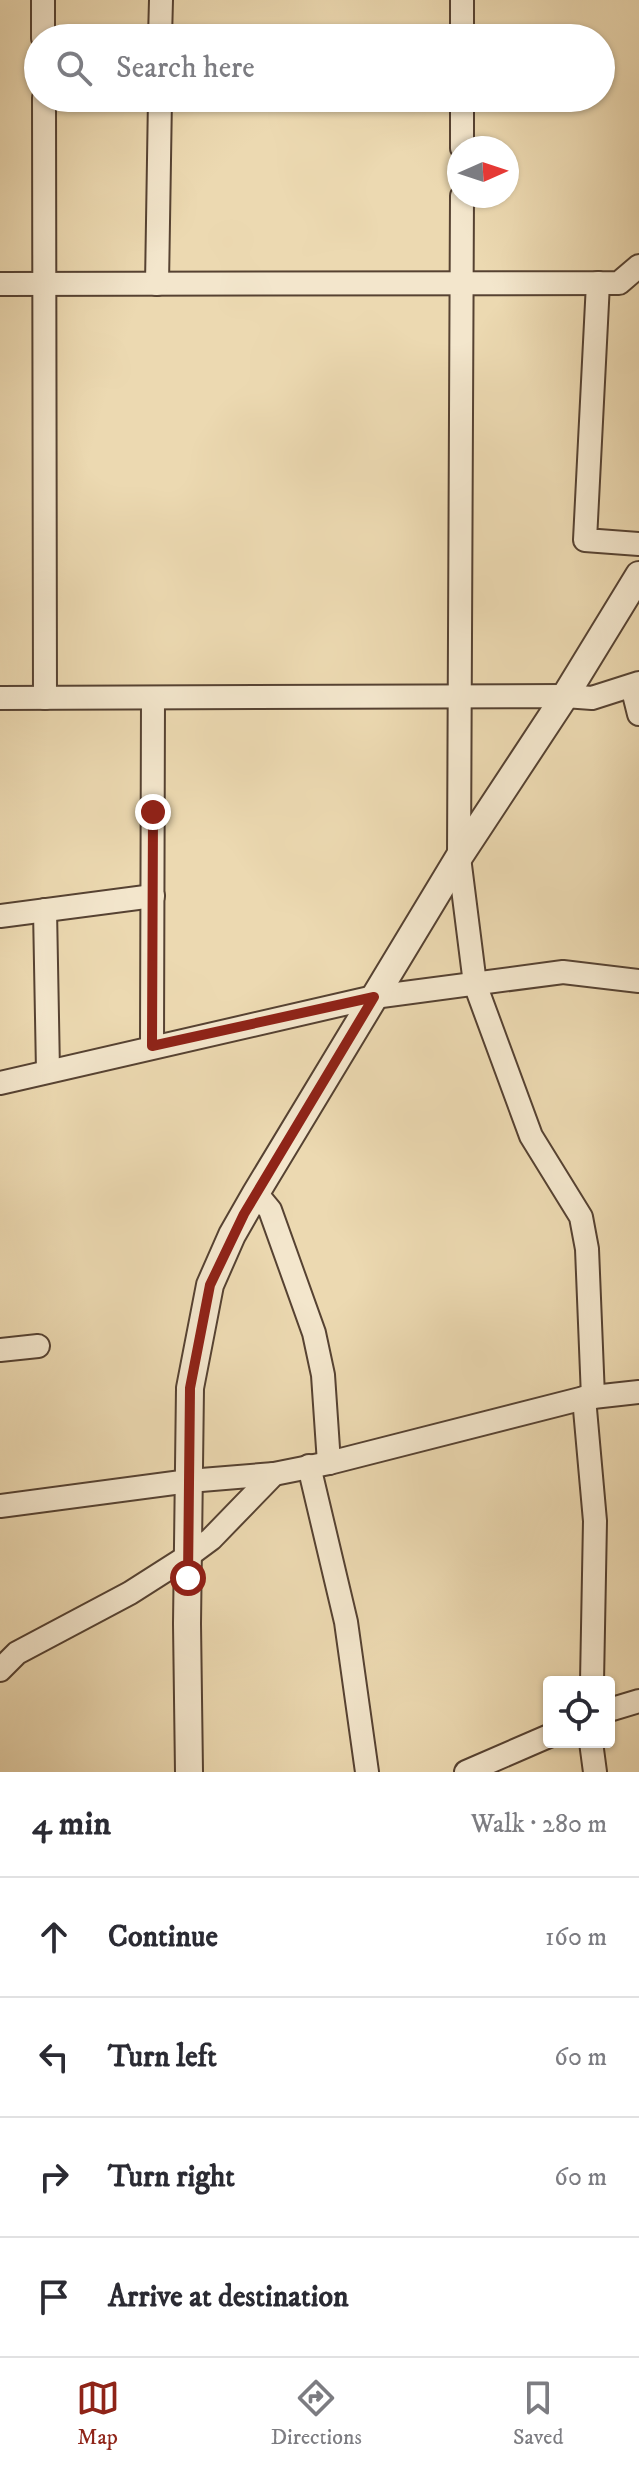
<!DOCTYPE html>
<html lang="en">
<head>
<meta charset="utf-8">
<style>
  :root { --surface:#fff; --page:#f7f7f7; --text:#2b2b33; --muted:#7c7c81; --line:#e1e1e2; --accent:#8f2418 }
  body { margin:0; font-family:"IM FELL DW Pica",serif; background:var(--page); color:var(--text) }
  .controls { position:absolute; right:24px; bottom:24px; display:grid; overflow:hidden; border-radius:8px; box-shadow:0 2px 6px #0004 }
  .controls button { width:72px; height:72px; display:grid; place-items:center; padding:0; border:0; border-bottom:2px solid var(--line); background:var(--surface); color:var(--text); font:40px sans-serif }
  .compass { position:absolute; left:447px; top:136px; width:72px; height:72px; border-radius:50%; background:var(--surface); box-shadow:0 2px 6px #0004; rotate:87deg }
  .stop { position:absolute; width:24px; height:24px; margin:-18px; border:6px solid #8f2418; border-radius:50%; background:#fff }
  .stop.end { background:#8f2418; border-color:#fff; box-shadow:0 2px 8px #0008 }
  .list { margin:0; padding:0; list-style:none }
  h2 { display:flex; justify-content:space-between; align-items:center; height:104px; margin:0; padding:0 32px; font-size:34px }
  h2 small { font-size:26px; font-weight:400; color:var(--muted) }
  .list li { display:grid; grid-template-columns:52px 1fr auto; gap:24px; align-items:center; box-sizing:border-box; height:120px; padding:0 32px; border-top:2px solid var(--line) }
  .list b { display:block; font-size:30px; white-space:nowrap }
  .list em { font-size:26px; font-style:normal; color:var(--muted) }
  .icon { flex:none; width:44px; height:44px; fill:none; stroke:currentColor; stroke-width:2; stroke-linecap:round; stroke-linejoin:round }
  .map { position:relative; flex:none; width:639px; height:1772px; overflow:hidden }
  .search { position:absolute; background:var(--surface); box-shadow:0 2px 6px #0004; left:24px; right:24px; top:24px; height:88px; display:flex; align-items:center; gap:20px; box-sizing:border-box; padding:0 28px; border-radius:44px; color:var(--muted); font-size:30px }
  .sheet { height:584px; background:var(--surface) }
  nav { display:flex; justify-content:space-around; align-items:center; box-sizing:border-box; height:112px; border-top:2px solid var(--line); background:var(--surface); font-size:22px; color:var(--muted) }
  nav a { display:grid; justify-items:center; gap:4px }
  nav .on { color:var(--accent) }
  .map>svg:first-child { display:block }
</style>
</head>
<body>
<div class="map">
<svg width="639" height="1772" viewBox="0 0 639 1772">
  <rect width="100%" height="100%" fill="#ecd9b1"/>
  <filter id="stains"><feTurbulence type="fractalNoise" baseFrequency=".0025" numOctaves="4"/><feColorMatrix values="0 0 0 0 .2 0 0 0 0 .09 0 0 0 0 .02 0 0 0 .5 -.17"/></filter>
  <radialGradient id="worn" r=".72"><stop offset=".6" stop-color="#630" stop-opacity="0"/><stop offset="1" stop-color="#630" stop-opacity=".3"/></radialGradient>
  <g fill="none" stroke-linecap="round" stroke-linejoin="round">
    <defs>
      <g id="minor">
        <polyline points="43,0 43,38"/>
        <polyline points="160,38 161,0"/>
        <polyline points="462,38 462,0"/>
        <polyline points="44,98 45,698"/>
        <polyline points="462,148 462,98"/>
        <polyline points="462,196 459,857 475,984 531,1136 581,1217 587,1249 593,1397"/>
        <polyline points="598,283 585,540 639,544"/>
        <polyline points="0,284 619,283 639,266"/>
        <polyline points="157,284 160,98"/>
        <polyline points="632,686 639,714"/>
        <polyline points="0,698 565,696 592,698 639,683"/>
        <polyline points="45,910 48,1071"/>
        <polyline points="0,916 153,896"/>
        <polyline points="152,1046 153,699"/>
        <polyline points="0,1083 374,997 563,972 639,981"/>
        <polyline points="256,1193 270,1210 314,1333 323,1375 329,1463"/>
        <polyline points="0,1350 38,1346"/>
        <polyline points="584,1398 595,1521 592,1682"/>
        <polyline points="309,1466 346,1622 367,1772"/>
        <polyline points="0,1506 189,1481 274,1474 329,1463 584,1398 639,1392"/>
        <polyline points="0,1670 17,1653 130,1593 188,1556 211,1539 274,1474"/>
        <polyline points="609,1710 639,1701"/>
        <polyline points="591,1742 595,1772"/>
        <polyline points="466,1772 549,1736"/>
      </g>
      <polyline id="tertiary" points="189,1772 187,1624 190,1388 210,1285 232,1235 256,1193 459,857 565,696 639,575"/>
    </defs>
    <use href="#minor" stroke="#564232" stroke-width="26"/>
    <use href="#tertiary" stroke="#564232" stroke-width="30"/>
    <use href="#minor" stroke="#f3e6cc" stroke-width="22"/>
    <use href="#tertiary" stroke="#f3e6cc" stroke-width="26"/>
  </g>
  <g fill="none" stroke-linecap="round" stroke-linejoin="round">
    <polyline stroke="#8f2418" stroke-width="10" points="153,812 152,1046 374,997 244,1214 210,1285 190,1388 188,1578"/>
  </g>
  <rect width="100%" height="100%" filter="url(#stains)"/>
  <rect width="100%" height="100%" fill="url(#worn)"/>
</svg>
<div class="controls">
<button><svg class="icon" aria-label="locate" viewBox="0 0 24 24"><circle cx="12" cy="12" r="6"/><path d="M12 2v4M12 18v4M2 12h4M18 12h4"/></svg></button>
</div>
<svg class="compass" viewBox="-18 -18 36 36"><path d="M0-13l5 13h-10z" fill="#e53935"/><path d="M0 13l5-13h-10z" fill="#7c7c81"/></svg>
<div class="stop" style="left:188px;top:1578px"></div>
<div class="stop end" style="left:153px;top:812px"></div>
<div class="search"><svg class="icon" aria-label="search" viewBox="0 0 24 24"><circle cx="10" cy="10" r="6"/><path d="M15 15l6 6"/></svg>Search here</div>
</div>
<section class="sheet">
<h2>4 min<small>Walk · 280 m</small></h2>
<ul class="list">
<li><svg class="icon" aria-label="ahead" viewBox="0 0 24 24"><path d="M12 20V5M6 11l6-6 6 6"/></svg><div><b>Continue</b></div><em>160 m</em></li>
<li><svg class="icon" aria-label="left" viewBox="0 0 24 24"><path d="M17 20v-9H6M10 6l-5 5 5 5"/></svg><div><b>Turn left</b></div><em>60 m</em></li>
<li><svg class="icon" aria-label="right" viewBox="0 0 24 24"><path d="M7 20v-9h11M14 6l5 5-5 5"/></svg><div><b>Turn right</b></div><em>60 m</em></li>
<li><svg class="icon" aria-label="arrive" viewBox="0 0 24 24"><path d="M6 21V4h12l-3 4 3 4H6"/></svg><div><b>Arrive at destination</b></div></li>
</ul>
</section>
<nav>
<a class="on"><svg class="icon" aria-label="map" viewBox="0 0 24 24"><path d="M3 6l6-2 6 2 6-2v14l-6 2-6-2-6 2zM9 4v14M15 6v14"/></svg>Map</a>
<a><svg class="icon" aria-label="directions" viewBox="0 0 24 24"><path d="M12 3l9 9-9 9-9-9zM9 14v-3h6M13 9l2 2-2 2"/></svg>Directions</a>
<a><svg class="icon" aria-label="saved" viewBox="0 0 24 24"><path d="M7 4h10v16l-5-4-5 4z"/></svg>Saved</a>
</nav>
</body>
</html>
